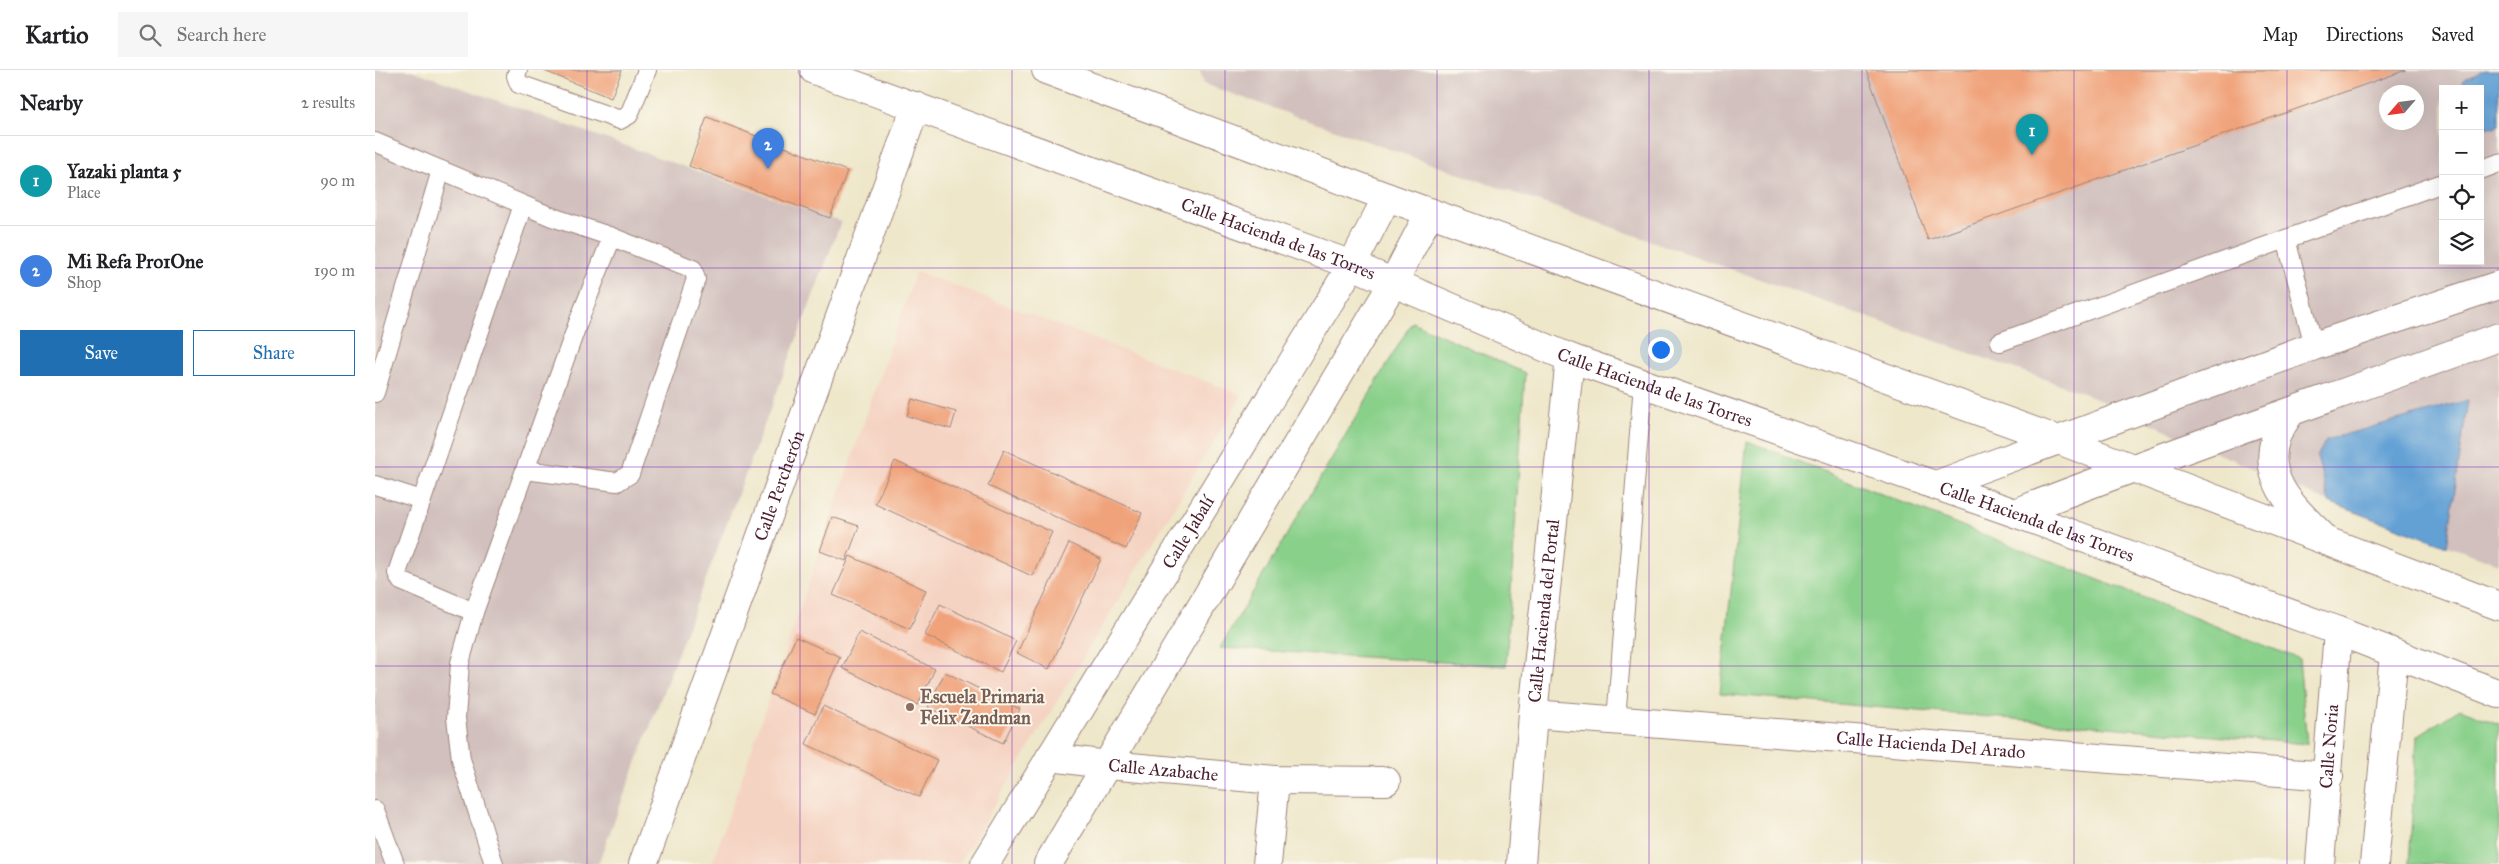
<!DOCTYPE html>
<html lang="en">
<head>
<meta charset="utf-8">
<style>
  :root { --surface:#fff; --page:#f6f6f6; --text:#202124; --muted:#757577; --line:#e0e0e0; --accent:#1f6fb2 }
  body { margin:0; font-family:"IM FELL Great Primer",serif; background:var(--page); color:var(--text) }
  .controls { position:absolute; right:15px; top:15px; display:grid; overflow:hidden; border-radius:0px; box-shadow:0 5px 20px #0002 }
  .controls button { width:45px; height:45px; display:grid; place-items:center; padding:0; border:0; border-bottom:1px solid var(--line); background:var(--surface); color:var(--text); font:25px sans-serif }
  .compass { position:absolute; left:2004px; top:15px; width:45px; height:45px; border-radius:50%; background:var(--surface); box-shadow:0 5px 20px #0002; rotate:242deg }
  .you { position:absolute; left:1285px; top:279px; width:18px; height:18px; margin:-12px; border:4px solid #fff; border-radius:50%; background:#1a73e8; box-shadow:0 0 0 8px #1a73e833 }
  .badge { display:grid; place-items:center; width:32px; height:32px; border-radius:50%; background:var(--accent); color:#fff; font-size:16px; font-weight:700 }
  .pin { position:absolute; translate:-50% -41px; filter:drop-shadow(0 1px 2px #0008) }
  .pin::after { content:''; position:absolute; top:26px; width:18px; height:15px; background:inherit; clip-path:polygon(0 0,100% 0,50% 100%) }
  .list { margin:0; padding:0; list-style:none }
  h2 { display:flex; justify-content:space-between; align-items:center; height:65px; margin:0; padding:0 20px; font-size:21px }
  h2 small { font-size:16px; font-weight:400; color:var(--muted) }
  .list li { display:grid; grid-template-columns:32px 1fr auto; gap:15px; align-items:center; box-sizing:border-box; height:90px; padding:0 20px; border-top:1px solid var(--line) }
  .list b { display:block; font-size:19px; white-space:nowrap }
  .list p { margin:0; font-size:16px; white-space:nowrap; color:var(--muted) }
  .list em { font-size:16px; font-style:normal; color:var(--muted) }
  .actions { display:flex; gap:10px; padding:15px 20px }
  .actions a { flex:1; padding:11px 0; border:1px solid var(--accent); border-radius:0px; text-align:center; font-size:18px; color:var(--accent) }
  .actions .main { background:var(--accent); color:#fff }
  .icon { flex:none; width:28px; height:28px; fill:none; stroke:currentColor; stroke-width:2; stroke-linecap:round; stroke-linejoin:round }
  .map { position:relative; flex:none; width:2124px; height:794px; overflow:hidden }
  header { display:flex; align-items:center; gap:30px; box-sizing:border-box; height:70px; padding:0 25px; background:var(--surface); border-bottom:1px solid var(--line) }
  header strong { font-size:24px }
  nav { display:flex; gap:28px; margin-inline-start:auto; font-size:18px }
  .search { width:350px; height:45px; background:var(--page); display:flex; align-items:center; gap:12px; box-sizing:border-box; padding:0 18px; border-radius:0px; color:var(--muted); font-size:19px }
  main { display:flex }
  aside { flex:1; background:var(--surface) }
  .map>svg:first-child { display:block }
</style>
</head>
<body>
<header>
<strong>Kartio</strong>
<div class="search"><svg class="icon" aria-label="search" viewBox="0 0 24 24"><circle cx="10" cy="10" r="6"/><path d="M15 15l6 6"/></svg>Search here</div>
<nav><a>Map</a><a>Directions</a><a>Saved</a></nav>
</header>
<main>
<aside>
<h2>Nearby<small>2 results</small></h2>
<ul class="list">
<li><span class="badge" style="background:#0f9aa8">1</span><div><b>Yazaki planta 5</b><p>Place</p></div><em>90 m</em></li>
<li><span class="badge" style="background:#3f7fe0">2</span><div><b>Mi Refa Pro1One</b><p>Shop</p></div><em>190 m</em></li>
</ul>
<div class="actions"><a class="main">Save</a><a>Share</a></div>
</aside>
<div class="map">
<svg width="2124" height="794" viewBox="0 0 2124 794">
  <rect width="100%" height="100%" fill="#fbf7ec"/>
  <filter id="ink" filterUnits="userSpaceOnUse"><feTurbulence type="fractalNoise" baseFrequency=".02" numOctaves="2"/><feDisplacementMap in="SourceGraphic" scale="10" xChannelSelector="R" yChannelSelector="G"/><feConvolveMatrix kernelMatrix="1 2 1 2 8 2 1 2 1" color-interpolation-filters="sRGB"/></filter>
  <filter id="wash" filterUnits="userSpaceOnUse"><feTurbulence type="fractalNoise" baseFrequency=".0096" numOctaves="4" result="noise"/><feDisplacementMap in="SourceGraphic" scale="20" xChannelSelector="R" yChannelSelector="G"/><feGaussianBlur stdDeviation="1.12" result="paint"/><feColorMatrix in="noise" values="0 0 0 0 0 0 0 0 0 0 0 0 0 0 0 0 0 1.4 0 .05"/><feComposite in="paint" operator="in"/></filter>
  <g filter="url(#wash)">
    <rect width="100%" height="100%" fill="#eee7ca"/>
    <polygon fill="#f5d3c2" points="541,201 867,325 584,794 337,794"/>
    <g fill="#d1c0bd" fill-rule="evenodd">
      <polygon points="0,0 36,0 466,152 223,794 0,794"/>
      <path d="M 825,0 L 2124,0 L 2124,494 L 1969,439 L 1706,322 L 829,14 ZM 2068,19 L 2105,19 L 2105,191 L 2068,191 ZM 2012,22 L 2042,22 L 2042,52 L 2012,52 Z"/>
    </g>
    <g fill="#89d08a" stroke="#6a785a">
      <polygon points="1037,252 1150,303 1131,596 845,578"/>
      <polygon points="1372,371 1924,589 1932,674 1345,624"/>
      <polygon points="2085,639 2124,654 2124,794 2034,794 2042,666"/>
    </g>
    <g fill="#64a1d5" stroke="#576080">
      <polygon points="2109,0 2124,0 2124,55 2119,58 2105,56 2105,19 2085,19 2088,11"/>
      <polygon points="2093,330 2072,476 1954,432 1942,387 1951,370"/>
    </g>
    <g id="blocks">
      <g fill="#f0a37a">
        <polygon points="167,0 247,0 236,28"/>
        <polygon points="1491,0 2031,0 1553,170"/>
        <polygon points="332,47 472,101 455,148 314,96"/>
        <polygon points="537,329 581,342 576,359 532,346"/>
        <polygon points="629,380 767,443 751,479 613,416"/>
        <polygon points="520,391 677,462 657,506 500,434"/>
        <polygon points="457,447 484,456 471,491 445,481"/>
        <polygon points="694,473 726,489 674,599 642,583"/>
        <polygon points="475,486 551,520 535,559 458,525"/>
        <polygon points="565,534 641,571 626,602 550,565"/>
        <polygon points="484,562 560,599 543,635 467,598"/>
        <polygon points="421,567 465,587 440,644 395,624"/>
        <polygon points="570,602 645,639 628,673 553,637"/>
        <polygon points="448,636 562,690 544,727 431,674"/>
      </g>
    </g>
  </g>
  <g filter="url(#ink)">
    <use href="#blocks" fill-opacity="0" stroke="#9c837a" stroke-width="1"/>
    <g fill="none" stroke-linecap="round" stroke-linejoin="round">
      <defs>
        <g id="lane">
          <polyline points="143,0 141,6 144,14 245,50 254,45 272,0"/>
          <polyline points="0,72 177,147 237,167 318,199 321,209 255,404 242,412 150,400"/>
          <polyline points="2105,100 2124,93"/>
          <polyline points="1911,169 2068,113"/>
          <polyline points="1625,272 1911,169 1939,276"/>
          <polyline points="0,323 66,100"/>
          <polyline points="0,415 47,430"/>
          <polyline points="99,542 26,511 22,503 148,135"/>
          <polyline points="1241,650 1268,314"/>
          <polyline points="0,740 20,794"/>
          <polyline points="119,794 86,689 81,648 85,593 99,542 204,250 237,167"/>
        </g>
        <g id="street">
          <path d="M 1915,343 C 1910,351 1904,359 1901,367 C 1885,412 1923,441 1952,471"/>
          <polyline points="1561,415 1939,276 2124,215"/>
          <path d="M 1640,443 C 1800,380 1963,326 2124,267"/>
          <path id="s1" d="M 1158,644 L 1954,706"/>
          <path id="s2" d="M 675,687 L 733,695 L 900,710 L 1011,711"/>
          <path id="s3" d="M 268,794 L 541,36"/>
          <polyline points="892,794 900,710"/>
          <path id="s4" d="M 1146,794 L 1158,644 L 1195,288"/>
        </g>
        <g id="secondary">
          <path id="s5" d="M 439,0 L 977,195 L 1195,288 L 1640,443 L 1963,561 L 2124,624"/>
          <polyline points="671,0 1012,127 1686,371 2124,536"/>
          <path id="s6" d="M 610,794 L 977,195 L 1012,127"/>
          <polyline points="673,794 1018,213 1055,142"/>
          <path id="s7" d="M 1945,794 L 1963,561"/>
          <polyline points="1999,794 2019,584"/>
        </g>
      </defs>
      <use href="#lane" stroke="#9c837a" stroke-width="20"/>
      <use href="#street" stroke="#9c837a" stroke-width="30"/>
      <use href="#secondary" stroke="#9c837a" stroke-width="30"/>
      <use href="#lane" stroke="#fff" stroke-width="18"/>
      <use href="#street" stroke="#fff" stroke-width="28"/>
      <use href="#secondary" stroke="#fff" stroke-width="28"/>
    </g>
  </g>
  <path fill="none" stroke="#7b2cbf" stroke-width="1" stroke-opacity="0.55" d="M 212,0 L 212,794M 425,0 L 425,794M 637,0 L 637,794M 850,0 L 850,794M 1062,0 L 1062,794M 1274,0 L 1274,794M 1487,0 L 1487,794M 1699,0 L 1699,794M 1912,0 L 1912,794M 0,198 L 2124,198M 0,397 L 2124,397M 0,596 L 2124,596"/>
  <circle fill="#8d6e63" stroke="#fbf7ec" stroke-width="2" cx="535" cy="637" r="5"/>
  <g text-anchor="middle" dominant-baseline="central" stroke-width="4" stroke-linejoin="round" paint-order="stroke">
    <g font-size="18" fill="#4a1f2b" stroke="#fbf7ec">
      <text stroke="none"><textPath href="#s5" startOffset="494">Calle Hacienda de las Torres</textPath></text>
      <text stroke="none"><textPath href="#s5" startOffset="899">Calle Hacienda de las Torres</textPath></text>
      <text stroke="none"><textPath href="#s3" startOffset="402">Calle Percherón</textPath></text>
      <text stroke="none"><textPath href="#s5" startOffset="1304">Calle Hacienda de las Torres</textPath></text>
      <text stroke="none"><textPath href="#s6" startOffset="389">Calle Jabalí</textPath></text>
      <text stroke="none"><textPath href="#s4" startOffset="254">Calle Hacienda del Portal</textPath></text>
      <text stroke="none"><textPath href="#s1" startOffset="399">Calle Hacienda Del Arado</textPath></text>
      <text stroke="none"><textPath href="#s7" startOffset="118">Calle Noria</textPath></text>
      <text stroke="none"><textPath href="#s2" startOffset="114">Calle Azabache</textPath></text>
    </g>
    <g font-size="18" font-weight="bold" fill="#785e54" stroke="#fbf7ec" text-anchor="start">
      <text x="545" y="627">Escuela Primaria<tspan x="545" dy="21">Felix Zandman</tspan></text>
    </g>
  </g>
</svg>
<div class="controls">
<button>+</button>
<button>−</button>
<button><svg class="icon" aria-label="locate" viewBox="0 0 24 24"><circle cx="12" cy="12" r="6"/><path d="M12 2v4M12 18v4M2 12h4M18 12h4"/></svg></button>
<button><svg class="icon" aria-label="layers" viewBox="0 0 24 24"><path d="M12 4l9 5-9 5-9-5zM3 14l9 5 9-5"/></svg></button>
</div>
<svg class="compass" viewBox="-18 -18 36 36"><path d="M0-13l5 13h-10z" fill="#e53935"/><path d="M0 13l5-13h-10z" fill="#757577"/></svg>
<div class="you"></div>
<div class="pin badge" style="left:1657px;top:85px;background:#0f9aa8">1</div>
<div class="pin badge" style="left:393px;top:99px;background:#3f7fe0">2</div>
</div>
</main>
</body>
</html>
